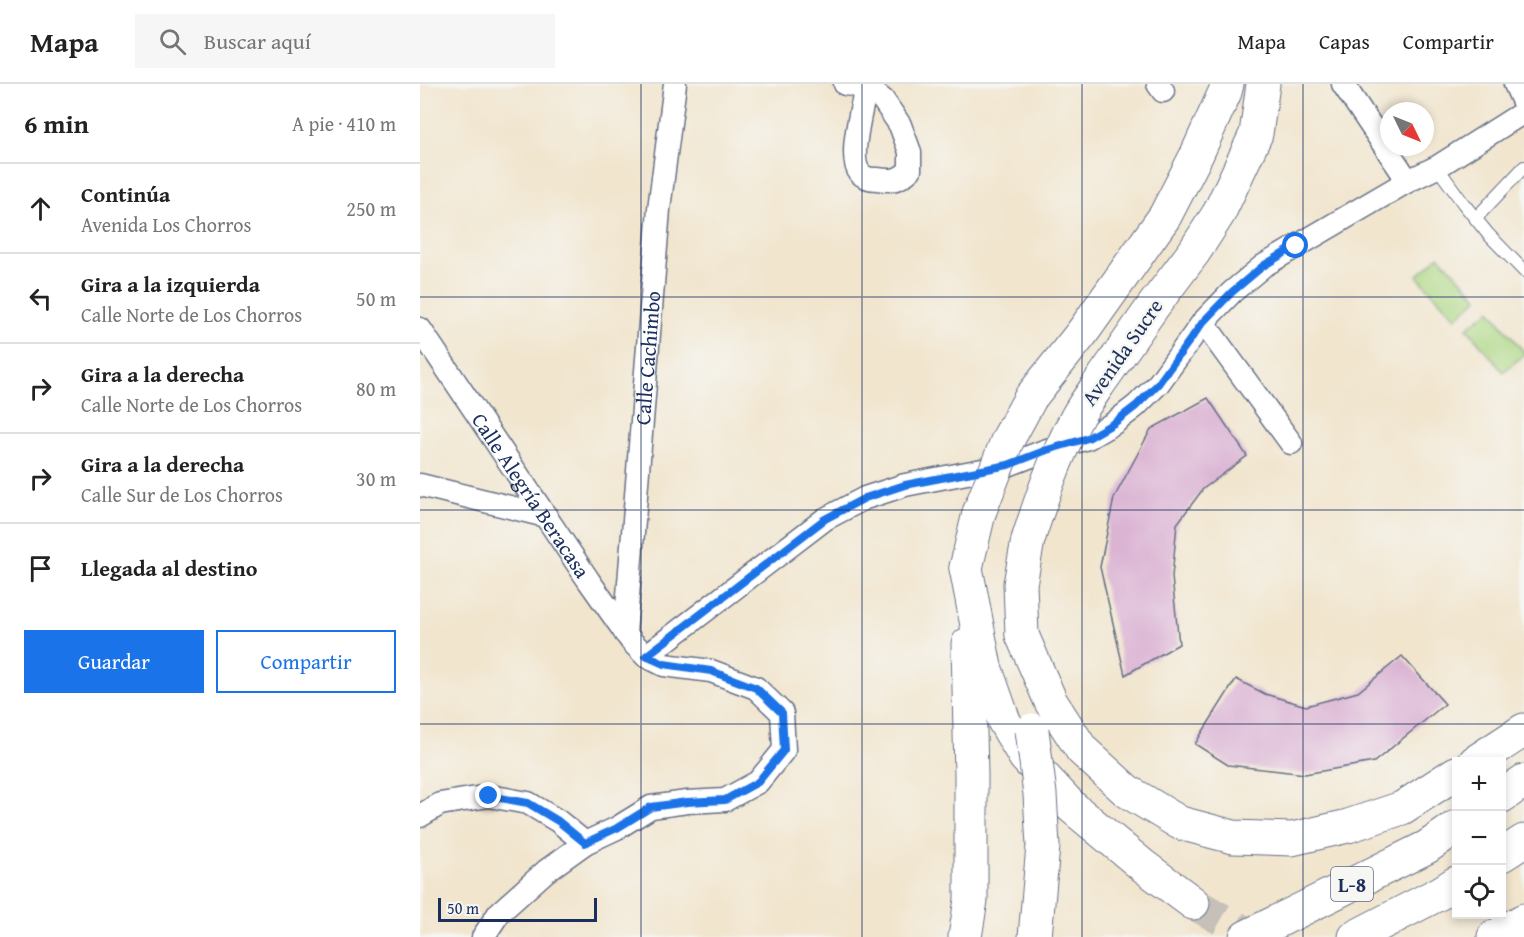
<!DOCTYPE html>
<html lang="es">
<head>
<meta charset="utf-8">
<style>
  :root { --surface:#fff; --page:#f6f6f6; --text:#222; --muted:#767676; --line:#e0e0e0; --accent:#1a73e8 }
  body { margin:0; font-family:"Gentium Book Plus",serif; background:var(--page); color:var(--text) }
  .controls { position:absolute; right:18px; bottom:18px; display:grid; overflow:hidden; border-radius:0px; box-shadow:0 3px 9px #0003 }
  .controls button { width:54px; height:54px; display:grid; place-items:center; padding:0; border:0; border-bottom:2px solid var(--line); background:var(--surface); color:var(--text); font:30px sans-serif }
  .compass { position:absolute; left:960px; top:18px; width:54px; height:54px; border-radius:50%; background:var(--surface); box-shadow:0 3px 9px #0003; rotate:133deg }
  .scale { position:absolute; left:18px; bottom:15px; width:159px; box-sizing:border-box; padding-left:6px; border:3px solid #1b2f5e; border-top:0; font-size:16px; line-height:21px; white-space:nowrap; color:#1b2f5e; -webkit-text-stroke:4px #f6f6f2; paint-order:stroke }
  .stop { position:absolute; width:18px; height:18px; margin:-14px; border:4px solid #1a73e8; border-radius:50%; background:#fff }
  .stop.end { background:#1a73e8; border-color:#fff; box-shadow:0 2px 6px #0008 }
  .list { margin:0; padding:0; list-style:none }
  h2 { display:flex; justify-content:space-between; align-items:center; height:78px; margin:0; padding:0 24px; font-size:26px }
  h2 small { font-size:20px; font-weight:400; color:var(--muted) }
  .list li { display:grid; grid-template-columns:39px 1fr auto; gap:18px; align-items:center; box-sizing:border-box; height:90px; padding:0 24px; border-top:2px solid var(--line) }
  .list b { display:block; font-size:22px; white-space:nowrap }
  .list p { margin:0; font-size:20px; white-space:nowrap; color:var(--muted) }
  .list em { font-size:20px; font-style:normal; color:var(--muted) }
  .actions { display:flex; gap:12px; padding:18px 24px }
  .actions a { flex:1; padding:14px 0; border:2px solid var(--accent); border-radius:0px; text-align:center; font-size:21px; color:var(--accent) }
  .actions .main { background:var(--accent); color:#fff }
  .icon { flex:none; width:33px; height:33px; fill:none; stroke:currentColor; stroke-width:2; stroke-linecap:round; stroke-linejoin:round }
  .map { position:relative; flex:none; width:1104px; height:853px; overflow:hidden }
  header { display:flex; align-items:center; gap:36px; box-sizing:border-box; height:84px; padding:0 30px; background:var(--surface); border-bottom:2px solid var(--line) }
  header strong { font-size:28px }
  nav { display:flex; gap:33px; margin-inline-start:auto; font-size:21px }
  .search { width:420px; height:54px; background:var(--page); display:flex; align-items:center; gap:15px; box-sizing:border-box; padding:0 21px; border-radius:0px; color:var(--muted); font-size:22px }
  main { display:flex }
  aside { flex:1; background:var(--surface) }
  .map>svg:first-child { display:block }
</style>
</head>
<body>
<header>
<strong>Mapa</strong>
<div class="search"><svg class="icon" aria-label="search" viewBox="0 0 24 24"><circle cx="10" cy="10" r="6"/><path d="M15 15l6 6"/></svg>Buscar aquí</div>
<nav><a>Mapa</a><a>Capas</a><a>Compartir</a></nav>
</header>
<main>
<aside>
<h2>6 min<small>A pie · 410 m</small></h2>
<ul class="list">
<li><svg class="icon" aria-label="ahead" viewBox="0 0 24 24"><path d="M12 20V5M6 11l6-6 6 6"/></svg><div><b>Continúa</b><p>Avenida Los Chorros</p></div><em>250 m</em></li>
<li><svg class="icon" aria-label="left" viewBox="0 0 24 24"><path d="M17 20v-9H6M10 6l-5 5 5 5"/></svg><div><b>Gira a la izquierda</b><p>Calle Norte de Los Chorros</p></div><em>50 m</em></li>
<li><svg class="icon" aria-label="right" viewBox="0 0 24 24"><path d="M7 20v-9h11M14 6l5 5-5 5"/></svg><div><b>Gira a la derecha</b><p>Calle Norte de Los Chorros</p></div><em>80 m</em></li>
<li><svg class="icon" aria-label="right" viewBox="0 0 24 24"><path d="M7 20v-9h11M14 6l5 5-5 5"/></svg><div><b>Gira a la derecha</b><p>Calle Sur de Los Chorros</p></div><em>30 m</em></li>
<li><svg class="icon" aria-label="arrive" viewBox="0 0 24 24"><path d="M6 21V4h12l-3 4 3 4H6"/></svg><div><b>Llegada al destino</b></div></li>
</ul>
<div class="actions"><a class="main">Guardar</a><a>Compartir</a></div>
</aside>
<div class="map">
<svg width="1104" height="853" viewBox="0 0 1104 853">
  <rect width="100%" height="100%" fill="#f6f6f2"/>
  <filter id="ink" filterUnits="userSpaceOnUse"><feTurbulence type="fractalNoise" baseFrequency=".0167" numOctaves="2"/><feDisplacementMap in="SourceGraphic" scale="12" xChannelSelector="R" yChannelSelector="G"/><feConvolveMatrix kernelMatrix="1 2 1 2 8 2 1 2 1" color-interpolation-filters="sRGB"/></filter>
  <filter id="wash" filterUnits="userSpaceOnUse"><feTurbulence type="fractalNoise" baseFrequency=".008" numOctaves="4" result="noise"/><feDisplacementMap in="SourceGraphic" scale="24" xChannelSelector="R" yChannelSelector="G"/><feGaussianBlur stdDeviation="1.35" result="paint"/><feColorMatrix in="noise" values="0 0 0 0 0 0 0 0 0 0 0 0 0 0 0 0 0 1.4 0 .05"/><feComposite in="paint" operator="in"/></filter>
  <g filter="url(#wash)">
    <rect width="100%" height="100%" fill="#f1e5ce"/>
    <g fill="#add783" stroke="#648370" stroke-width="1.5">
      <polygon points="1019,172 1058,214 1036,234 997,192"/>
      <polygon points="1070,226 1104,268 1104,271 1083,288 1047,244"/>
    </g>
    <g id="blocks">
      <g fill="#dbb4d4">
        <polygon points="788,314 827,372 783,405 757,440 752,493 759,560 705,591 680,483 694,414 731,345"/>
        <polygon points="982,572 1025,620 954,678 885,690 808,681 775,660 816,595 845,610 886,622 938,608"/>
      </g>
    </g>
  </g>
  <g filter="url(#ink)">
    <use href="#blocks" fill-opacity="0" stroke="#666f85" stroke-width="1.5"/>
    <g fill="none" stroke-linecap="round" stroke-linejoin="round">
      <polyline stroke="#c6c1b8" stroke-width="33" stroke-dasharray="33 16" stroke-linecap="butt" points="773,819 833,853"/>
      <defs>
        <g id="lane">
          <polyline points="1017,83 1043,119 1068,150 1104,187"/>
          <polyline points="1056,134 1104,83"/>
        </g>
        <g id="street">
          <path d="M 425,0 L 446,3 L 463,16 L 480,41 L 490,68 L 490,86 C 478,97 473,97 457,95 C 451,95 444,94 440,89 C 427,74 443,21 446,3"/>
          <polyline points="738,0 743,7"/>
          <polyline points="923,0 988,97"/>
          <polyline points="1095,0 1104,20"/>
          <polyline points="783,238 871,359"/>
          <path id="s1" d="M 0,245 L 169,497 L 212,558 L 226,572 L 244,581 L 291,587 L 336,604 L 362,629 L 364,666 L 338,698 L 305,716 L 267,718 L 231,723 L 197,744 L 165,759 L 126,787 L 79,829 L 63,853"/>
          <polyline points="0,401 126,432"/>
          <path id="s2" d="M 205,549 L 239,125 L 255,0"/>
          <polyline points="226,572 405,435 445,414 485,401 588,381 627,366 668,354 694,339 716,322 738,300 783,238 812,208 843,182 988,97 1017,83 1104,28"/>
          <polyline points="0,732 20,720 69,712 108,719 138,737 165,759"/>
        </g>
        <g id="secondary">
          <polyline points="678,301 734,221 774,168 799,129 836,50 843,0"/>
          <polyline points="611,313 662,249 745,132 777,70 805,8 807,0"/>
          <polyline points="546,484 559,429"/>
          <polyline points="602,551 600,500 608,456"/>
        </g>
        <g id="highway">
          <polyline points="546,484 565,583 584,637 605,673 652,723 722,781 773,819"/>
          <polyline points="602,551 631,618 662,666 707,707 760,739 813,753 872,755 928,742 982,724 1036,689"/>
          <polyline points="1055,678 1104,646"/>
          <polyline points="1082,712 1104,697"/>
          <polyline points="1082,771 1104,757"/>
          <polyline points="545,853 551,816 551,691 548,560"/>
          <polyline points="615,853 623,762"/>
          <polyline points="826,853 1007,763 1036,743"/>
          <polyline points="935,853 1022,808 1036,799"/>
          <polyline points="1074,853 1104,836"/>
        </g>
      </defs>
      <use href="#lane" stroke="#666f85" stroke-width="14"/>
      <use href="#street" stroke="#666f85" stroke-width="25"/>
      <use href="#secondary" stroke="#666f85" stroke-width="35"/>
      <use href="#highway" stroke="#666f85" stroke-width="35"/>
      <use href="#lane" stroke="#fff" stroke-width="12"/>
      <use href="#street" stroke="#fff" stroke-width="22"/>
      <use href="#secondary" stroke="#fff" stroke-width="33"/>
      <use href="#highway" stroke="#fff" stroke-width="33"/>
      <defs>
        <g id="secondary-bridge">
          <polyline points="559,429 587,357 611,313"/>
          <path d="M 608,456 C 621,415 635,374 656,335 C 662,323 671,312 678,301"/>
        </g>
        <polyline id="highway-bridge" points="612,646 620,710 623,762"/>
      </defs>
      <use href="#secondary-bridge" stroke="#666f85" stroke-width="35" stroke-linecap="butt"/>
      <use href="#highway-bridge" stroke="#666f85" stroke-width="35" stroke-linecap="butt"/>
      <use href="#secondary-bridge" stroke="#fff" stroke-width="33"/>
      <use href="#highway-bridge" stroke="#fff" stroke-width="33"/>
    </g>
  </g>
  <g fill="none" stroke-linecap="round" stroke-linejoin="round" filter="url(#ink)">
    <polyline stroke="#1a73e8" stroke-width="8" points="69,712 108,719 138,737 165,759 197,744 231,723 267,718 305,716 338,698 364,666 362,629 336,604 291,587 244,580 226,572 405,435 445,414 485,401 588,381 627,366 668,354 694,339 716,322 738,300 783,238 812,208 843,182 876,162"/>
  </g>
  <path fill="none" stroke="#1b2f5e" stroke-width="1.5" stroke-opacity="0.55" d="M 221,0 L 221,853M 442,0 L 442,853M 662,0 L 662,853M 883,0 L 883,853M 0,213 L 1104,213M 0,426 L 1104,426M 0,640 L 1104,640"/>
  <g text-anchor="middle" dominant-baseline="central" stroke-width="5" stroke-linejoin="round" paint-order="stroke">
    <rect fill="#f6f6f2" stroke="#5d6b8a" stroke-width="1.5" x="911" y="783" width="42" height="34" rx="4.5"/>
    <g font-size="20" font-weight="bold" fill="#1b2f5e">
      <text x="932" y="800">L-8</text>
    </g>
    <g font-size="21" fill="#1b2f5e" stroke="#f6f6f2">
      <text transform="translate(702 268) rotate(-55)">Avenida Sucre</text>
      <text stroke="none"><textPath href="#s2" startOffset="276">Calle Cachimbo</textPath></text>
      <text stroke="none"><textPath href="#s1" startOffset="200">Calle Alegría Beracasa</textPath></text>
    </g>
  </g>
</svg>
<div class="controls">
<button>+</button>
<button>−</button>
<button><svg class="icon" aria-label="locate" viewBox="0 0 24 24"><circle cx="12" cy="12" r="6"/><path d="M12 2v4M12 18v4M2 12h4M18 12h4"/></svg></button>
</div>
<svg class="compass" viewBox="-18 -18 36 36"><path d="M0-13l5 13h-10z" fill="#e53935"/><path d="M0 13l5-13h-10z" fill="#767676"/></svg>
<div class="scale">50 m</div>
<div class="stop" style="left:876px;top:162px"></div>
<div class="stop end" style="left:69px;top:712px"></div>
</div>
</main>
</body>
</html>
